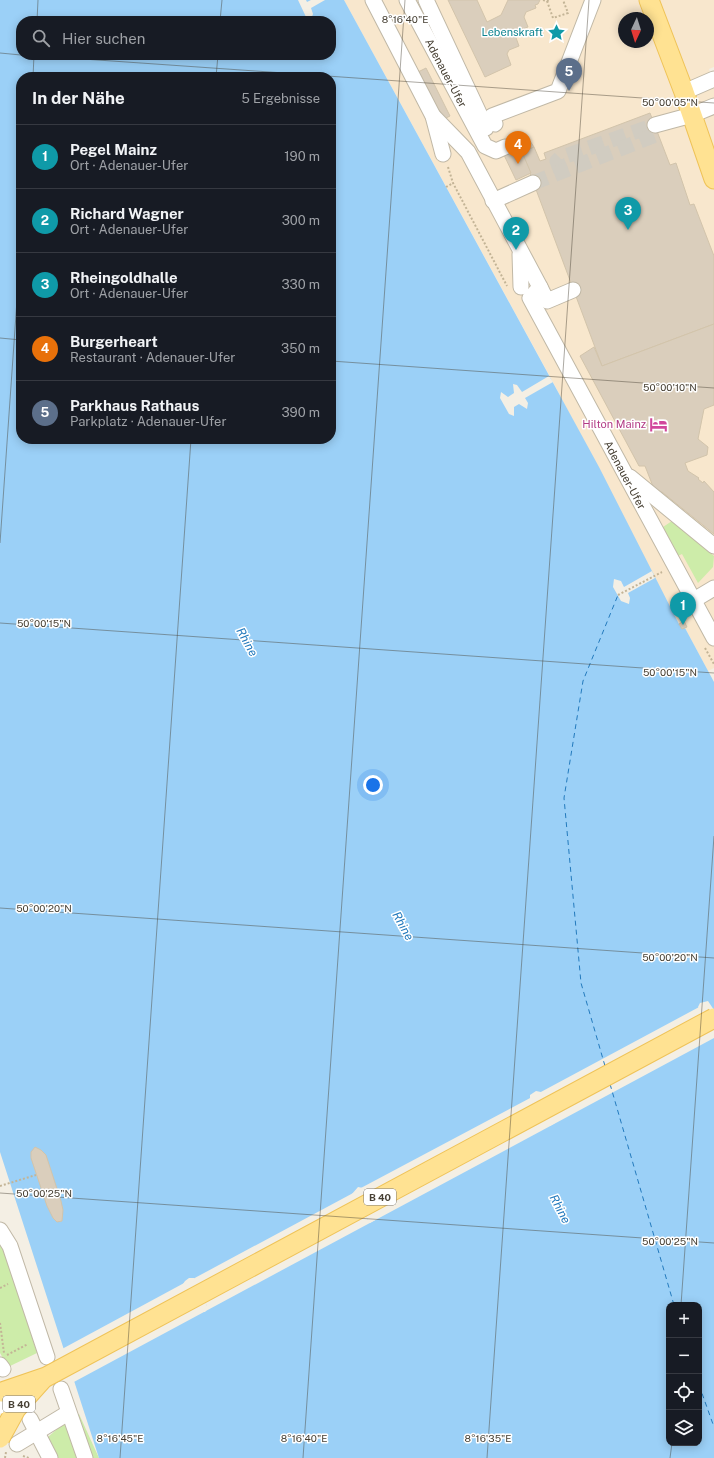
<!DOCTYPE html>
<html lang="de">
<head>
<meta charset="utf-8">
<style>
  :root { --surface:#171b24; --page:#20242c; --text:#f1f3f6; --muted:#9ea1a6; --line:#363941; --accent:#ff3810 }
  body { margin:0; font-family:"Public Sans",sans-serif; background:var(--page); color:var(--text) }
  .controls { position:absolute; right:12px; bottom:12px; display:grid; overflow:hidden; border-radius:8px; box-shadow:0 2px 10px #0003 }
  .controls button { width:36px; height:36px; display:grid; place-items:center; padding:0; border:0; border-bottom:1px solid var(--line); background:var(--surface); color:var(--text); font:20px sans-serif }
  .compass { position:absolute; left:618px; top:12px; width:36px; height:36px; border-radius:50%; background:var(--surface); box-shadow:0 2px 10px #0003; rotate:184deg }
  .you { position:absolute; left:373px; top:785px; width:14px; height:14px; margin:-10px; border:3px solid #fff; border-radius:50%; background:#1a73e8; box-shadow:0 0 0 6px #1a73e833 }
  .badge { display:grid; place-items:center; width:26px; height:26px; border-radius:50%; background:var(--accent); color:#fff; font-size:13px; font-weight:700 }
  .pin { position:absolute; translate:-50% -33px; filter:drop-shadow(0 1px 2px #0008) }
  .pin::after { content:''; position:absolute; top:21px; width:14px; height:12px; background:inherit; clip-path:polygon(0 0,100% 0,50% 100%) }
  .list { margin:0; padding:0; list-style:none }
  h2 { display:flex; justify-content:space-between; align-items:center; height:52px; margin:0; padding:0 16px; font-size:17px }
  h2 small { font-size:13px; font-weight:400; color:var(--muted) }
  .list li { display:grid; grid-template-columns:26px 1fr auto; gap:12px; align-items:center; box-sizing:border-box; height:64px; padding:0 16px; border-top:1px solid var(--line) }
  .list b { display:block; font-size:15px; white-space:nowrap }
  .list p { margin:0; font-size:13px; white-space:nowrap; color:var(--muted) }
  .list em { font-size:13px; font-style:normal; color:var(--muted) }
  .icon { flex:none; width:22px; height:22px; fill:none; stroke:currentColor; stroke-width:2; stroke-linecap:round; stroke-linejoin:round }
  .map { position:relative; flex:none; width:714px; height:1458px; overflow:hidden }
  .search { position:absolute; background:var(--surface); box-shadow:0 2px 10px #0003; left:16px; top:16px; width:320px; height:44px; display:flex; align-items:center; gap:10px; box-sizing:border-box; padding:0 14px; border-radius:16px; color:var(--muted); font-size:15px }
  .panel { position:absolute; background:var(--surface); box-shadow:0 2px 10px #0003; left:16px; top:72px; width:320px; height:372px; border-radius:16px }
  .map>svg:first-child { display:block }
</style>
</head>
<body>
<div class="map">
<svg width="714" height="1458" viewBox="0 0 714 1458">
  <rect width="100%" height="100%" fill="#f4efe4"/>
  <path fill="#f8e7cd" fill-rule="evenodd" d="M 344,0 L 714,0 L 714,67 L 709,69 L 714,84 L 714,668 L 708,671 L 685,628 L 682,629 L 679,624 L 553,382 ZM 624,18 L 648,18 L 648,42 L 624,42 Z"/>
  <g fill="#cdeca9">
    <polygon points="672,521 714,556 713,567 698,583 682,554 678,556 663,527"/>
    <polygon points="0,1241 7,1254 37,1353 8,1367 0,1353"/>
    <polygon points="79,1414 99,1458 55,1458 48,1437 65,1422"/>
  </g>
  <path fill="#9bd0f7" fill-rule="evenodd" d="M 0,0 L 344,0 L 599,467 L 679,624 L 682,629 L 685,628 L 714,682 L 714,1010 L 708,1001 L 700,1003 L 698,1007 L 714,1034 L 714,1458 L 99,1458 L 0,1152 ZM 21,21 L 331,21 L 331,55 L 21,55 ZM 21,77 L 331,77 L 331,439 L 21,439 ZM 536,1091 L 541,1092 L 556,1120 L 555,1123 L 550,1126 L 546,1126 L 530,1098 L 530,1095 ZM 358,1187 L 363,1188 L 377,1219 L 370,1223 L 352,1194 ZM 189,1278 L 194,1278 L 208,1308 L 205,1312 L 198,1312 L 183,1284 L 185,1281 ZM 669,1305 L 699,1305 L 699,1443 L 669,1443 Z"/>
  <g fill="#f4efe4">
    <polygon points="298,0 306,0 307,2 311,0 325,0 311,8 313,14 311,19 306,17"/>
    <polygon points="549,376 553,382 525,398 528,403 527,409 519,404 514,407 514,416 509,414 500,398 501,392 508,397 514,393 513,384 517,385 522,392"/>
    <polygon points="652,571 655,578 628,593 630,598 629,604 621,601 613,587 614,579 621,581 624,587"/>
    <polygon points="701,1006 714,1031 714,1038 72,1383 62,1349 186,1282 200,1310 204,1310 207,1306 193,1280 191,1280 355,1192 354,1193 368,1220 373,1220 375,1216 359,1189 532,1097 547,1125 551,1124 554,1121 539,1093"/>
  </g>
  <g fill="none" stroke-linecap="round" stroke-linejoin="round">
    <g stroke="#237abd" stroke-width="1" stroke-dasharray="5 4" stroke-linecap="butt">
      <polyline points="605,1066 581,983 564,798 583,681 618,595"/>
      <polyline points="610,1084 674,1305"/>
      <polyline points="699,1385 714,1427"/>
    </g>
  </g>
  <g fill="#dacebc" stroke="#d2c4ab">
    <polygon points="448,0 477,0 487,22 501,15 508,0 540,0 538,4 535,5 536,8 526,12 524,17 528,27 517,31 515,35 519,46 509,50 507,54 511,65 485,77"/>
    <polygon points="426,68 450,116 440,121 416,73"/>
    <polygon points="650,113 670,165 676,163 690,205 694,204 714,256 714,324 602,366 522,152 534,147 540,161 546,159 544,153"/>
    <polygon points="530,141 534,147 522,152 531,173 516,180 503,153"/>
    <polygon points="714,324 714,405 704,409 698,439 708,447 707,455 685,463 688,471 699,478 698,479 703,483 704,481 714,492 714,534 662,492 656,494 645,466 639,466 580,356 594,347 602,366"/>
    <polygon points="684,621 687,627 682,629 679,624"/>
    <polygon points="35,1147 41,1150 46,1155 61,1201 63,1210 62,1221 57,1222 53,1218 47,1206 31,1158 31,1152"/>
  </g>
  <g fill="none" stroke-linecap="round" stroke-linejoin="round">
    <g stroke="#d1ccc1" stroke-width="15" stroke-dasharray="15 8" stroke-linecap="butt">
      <polyline points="561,171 557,161 560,158 655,125"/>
      <polyline points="533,183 658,134"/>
    </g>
    <defs>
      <g id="minor">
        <polyline points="373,0 433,116 443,154"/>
        <polyline points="407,0 485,146 496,151 505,147"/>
        <polyline points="426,0 486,128"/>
        <polyline points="684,92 714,79"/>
        <polyline points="433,116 468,152 540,287 530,298 714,638"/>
        <polyline points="495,124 492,116 558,91 593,0"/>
        <polyline points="655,125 692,115 714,106"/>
        <polyline points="493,201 533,183"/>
        <polyline points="520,254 521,287"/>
        <polyline points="540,287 547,301 573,290"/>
        <polyline points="630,477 714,546"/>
        <polyline points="694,600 714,588"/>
        <polyline points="0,1230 10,1246 47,1357"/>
        <polyline points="0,1365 3,1369"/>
        <polyline points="61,1389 85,1458"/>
        <polyline points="30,1419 50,1458"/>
        <polyline points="17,1444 68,1413"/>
      </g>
      <polyline id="major" points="649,0 684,92 714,179"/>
    </defs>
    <use href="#minor" stroke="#c0b8a6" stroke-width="17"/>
    <use href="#major" stroke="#efc358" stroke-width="21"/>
    <g stroke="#c3b496" stroke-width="2" stroke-dasharray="2 2" stroke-linecap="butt">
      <polyline points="543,0 547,1 550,0"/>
      <polyline points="547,1 553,18 568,13 563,0"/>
      <polyline points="448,167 453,183 507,286"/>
      <polyline points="446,187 453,183"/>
      <polyline points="618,595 662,572"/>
      <polyline points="705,648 714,664"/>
      <polyline points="0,1186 36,1175"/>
      <polyline points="0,1288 8,1284"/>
      <polyline points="0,1323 4,1353"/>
      <polyline points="7,1355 28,1344"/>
      <polyline points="23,1456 29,1458"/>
      <polyline points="5,1458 6,1452"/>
    </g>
    <use href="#minor" stroke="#fff" stroke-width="15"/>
    <use href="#major" stroke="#ffe292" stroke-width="19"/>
    <defs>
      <polyline id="minor-bridge" points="0,1406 27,1388"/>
      <g id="major-bridge">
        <polyline points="2,1392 46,1377 714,1018"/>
        <polyline points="0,1438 16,1409 42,1380"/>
      </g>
    </defs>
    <use href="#minor-bridge" stroke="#c0b8a6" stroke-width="17" stroke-linecap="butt"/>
    <use href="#major-bridge" stroke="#efc358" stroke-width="21" stroke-linecap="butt"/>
    <use href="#minor-bridge" stroke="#fff" stroke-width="15"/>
    <use href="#major-bridge" stroke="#ffe292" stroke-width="19"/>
  </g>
  <path fill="none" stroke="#474034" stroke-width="1" stroke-opacity="0.45" d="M 37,21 L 38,0M 220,21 L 222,0M 0,53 L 21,55M 26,55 L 714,103M 33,77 L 34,55M 216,77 L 218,55M 0,338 L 21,340M 331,361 L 714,388M 0,543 L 21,243M 0,623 L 714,673M 0,908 L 714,958M 0,1193 L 714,1243M 681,1305 L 714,836M 120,1458 L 191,439M 303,1458 L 405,0M 487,1458 L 589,0M 670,1458 L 672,1443"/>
  <defs>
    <symbol id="sight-bare" viewBox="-9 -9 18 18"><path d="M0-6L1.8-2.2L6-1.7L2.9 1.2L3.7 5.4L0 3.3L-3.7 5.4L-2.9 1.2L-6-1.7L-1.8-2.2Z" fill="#0f9aa8" stroke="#fff" stroke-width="2.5" paint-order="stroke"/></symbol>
    <symbol id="hotel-bare" viewBox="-9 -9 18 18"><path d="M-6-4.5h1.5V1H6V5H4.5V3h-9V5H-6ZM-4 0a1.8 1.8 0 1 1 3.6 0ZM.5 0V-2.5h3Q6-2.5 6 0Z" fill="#d1479c" stroke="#fff" stroke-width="2.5" paint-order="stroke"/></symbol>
  </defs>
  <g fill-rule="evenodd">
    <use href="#sight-bare" x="544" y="20" width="25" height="25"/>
    <use href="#hotel-bare" x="646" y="412" width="25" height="25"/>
  </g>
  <g text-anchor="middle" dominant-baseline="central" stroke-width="3" stroke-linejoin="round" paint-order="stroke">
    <g fill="#fff" stroke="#7e7971" stroke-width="1">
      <rect x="364" y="1189" width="32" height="16" rx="3"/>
      <rect x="3" y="1396" width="32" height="16" rx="3"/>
    </g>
    <g font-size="10" font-weight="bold" fill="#474034">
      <text x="380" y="1197">B 40</text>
      <text x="19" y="1404">B 40</text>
    </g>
    <g font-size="11" fill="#0d838f" stroke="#fff" text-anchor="end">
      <text x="543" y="32">Lebenskraft</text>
    </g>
    <g font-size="11" fill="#474034" stroke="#fff">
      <text transform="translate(446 73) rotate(62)">Adenauer-Ufer</text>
      <text transform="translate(625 475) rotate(62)">Adenauer-Ufer</text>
    </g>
    <g font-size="11" fill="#b23c85" stroke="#fff" text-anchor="end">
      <text x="646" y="424">Hilton Mainz</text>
    </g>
    <g font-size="12" font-style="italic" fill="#237abd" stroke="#fff">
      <text transform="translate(247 642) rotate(61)">Rhine</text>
      <text transform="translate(403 926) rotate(61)">Rhine</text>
      <text transform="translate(560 1209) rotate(62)">Rhine</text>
    </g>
  </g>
  <g font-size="10" text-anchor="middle" fill="#474034" stroke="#fff" stroke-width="3" stroke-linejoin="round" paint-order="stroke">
    <text x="405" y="23">8°16'40"E</text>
    <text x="670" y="106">50°00'05"N</text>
    <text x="670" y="391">50°00'10"N</text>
    <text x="44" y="627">50°00'15"N</text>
    <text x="670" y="676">50°00'15"N</text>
    <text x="44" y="912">50°00'20"N</text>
    <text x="670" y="961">50°00'20"N</text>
    <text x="44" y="1197">50°00'25"N</text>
    <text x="670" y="1245">50°00'25"N</text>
    <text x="120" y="1442">8°16'45"E</text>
    <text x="304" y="1442">8°16'40"E</text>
    <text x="488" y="1442">8°16'35"E</text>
  </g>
</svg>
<div class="controls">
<button>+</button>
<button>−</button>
<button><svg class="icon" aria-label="locate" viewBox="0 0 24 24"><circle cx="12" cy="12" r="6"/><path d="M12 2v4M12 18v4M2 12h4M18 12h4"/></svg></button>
<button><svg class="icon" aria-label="layers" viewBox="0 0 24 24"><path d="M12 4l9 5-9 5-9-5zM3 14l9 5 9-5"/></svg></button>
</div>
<svg class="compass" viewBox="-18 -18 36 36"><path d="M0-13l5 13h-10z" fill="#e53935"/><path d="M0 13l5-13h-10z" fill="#9ea1a6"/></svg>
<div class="you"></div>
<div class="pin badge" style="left:683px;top:625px;background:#0f9aa8">1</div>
<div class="pin badge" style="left:516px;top:250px;background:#0f9aa8">2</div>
<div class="pin badge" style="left:628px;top:230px;background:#0f9aa8">3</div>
<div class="pin badge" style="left:518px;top:164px;background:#e8710a">4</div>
<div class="pin badge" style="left:569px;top:91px;background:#5c6f8a">5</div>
<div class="search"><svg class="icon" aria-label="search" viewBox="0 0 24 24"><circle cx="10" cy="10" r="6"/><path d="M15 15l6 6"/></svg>Hier suchen</div>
<section class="panel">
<h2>In der Nähe<small>5 Ergebnisse</small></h2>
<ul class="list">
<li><span class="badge" style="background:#0f9aa8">1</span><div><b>Pegel Mainz</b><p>Ort · Adenauer-Ufer</p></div><em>190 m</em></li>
<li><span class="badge" style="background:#0f9aa8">2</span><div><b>Richard Wagner</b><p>Ort · Adenauer-Ufer</p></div><em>300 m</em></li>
<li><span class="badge" style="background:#0f9aa8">3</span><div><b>Rheingoldhalle</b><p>Ort · Adenauer-Ufer</p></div><em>330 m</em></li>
<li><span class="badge" style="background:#e8710a">4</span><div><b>Burgerheart</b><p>Restaurant · Adenauer-Ufer</p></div><em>350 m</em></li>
<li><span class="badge" style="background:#5c6f8a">5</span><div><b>Parkhaus Rathaus</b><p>Parkplatz · Adenauer-Ufer</p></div><em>390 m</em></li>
</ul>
</section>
</div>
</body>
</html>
